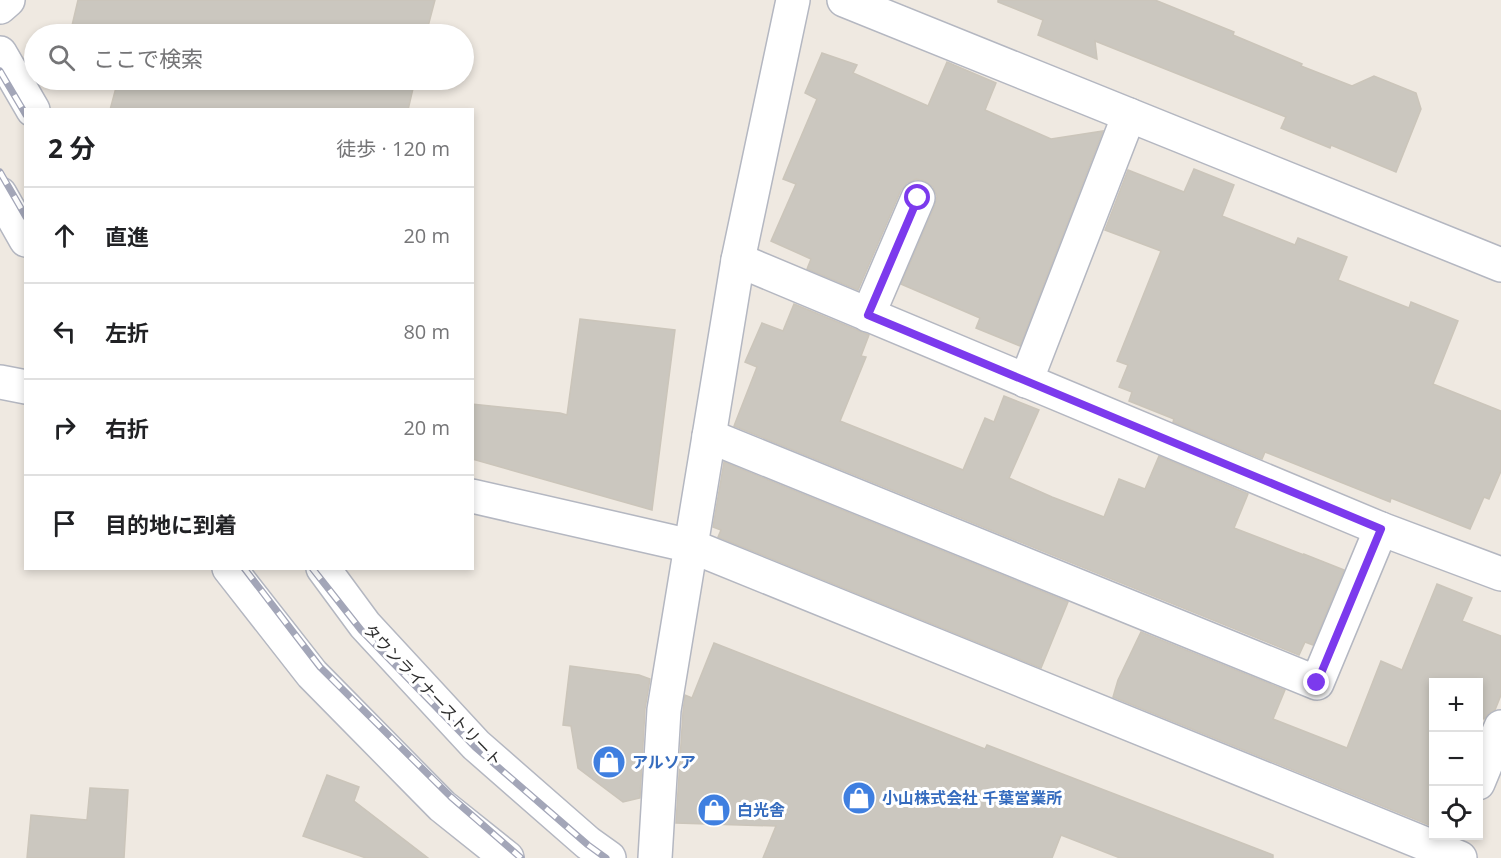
<!DOCTYPE html>
<html lang="ja">
<head>
<meta charset="utf-8">
<style>
  :root { --surface:#fff; --page:#f2f2f2; --text:#202124; --muted:#757577; --line:#e0e0e0 }
  body { margin:0; font-family:"Open Sans","Noto Sans JP",sans-serif; background:var(--page); color:var(--text) }
  .controls { position:absolute; right:18px; bottom:18px; display:grid; overflow:hidden; border-radius:0px; box-shadow:0 3px 9px #0003 }
  .controls button { width:54px; height:54px; display:grid; place-items:center; padding:0; border:0; border-bottom:2px solid var(--line); background:var(--surface); color:var(--text); font:30px sans-serif }
  .stop { position:absolute; width:18px; height:18px; margin:-14px; border:4px solid #7c3aed; border-radius:50%; background:#fff }
  .stop.end { background:#7c3aed; border-color:#fff; box-shadow:0 2px 6px #0008 }
  .list { margin:0; padding:0; list-style:none }
  h2 { display:flex; justify-content:space-between; align-items:center; height:78px; margin:0; padding:0 24px; font-size:26px }
  h2 small { font-size:20px; font-weight:400; color:var(--muted) }
  .list li { display:grid; grid-template-columns:39px 1fr auto; gap:18px; align-items:center; box-sizing:border-box; height:96px; padding:0 24px; border-top:2px solid var(--line) }
  .list b { display:block; font-size:22px; white-space:nowrap }
  .list em { font-size:20px; font-style:normal; color:var(--muted) }
  .icon { flex:none; width:33px; height:33px; fill:none; stroke:currentColor; stroke-width:2; stroke-linecap:round; stroke-linejoin:round }
  .map { position:relative; flex:none; width:1501px; height:858px; overflow:hidden }
  .search { position:absolute; background:var(--surface); box-shadow:0 3px 9px #0003; left:24px; top:24px; width:450px; height:66px; display:flex; align-items:center; gap:15px; box-sizing:border-box; padding:0 21px; border-radius:33px; color:var(--muted); font-size:22px }
  .panel { position:absolute; background:var(--surface); box-shadow:0 3px 9px #0003; left:24px; top:108px; width:450px; height:462px; border-radius:0px }
  .map>svg:first-child { display:block }
</style>
</head>
<body>
<div class="map">
<svg width="1501" height="858" viewBox="0 0 1501 858">
  <rect width="100%" height="100%" fill="#efe9e1"/>
  <g fill="#cbc7bf" stroke="#cbc5ba" stroke-width="1.5">
    <polygon points="78,0 435,0 426,34 70,34"/>
    <polygon points="998,0 1155,0 1234,32 1233,35 1302,64 1301,66 1352,86 1374,76 1416,93 1421,109 1396,172 1331,145 1330,148 1281,128 1286,117 1095,41 1097,59 1038,35 1043,20 998,2"/>
    <polygon points="822,53 857,65 853,73 928,106 947,62 996,83 985,110 1051,139 1103,131 1020,346 976,328 980,318 901,284 935,205 937,196 933,187 925,181 916,179 907,183 901,190 858,290 807,269 811,259 771,241 796,184 783,179 817,99 805,93"/>
    <polygon points="118,80 415,80 408,110 110,110"/>
    <polygon points="1194,169 1234,185 1222,216 1295,245 1298,238 1347,257 1338,280 1409,308 1411,302 1458,321 1433,384 1501,411 1501,471 1489,499 1484,497 1470,529 1391,498 1390,502 1265,452 1262,459 1173,422 1174,419 1129,401 1132,392 1119,387 1128,365 1117,361 1161,251 1105,230 1128,170 1184,192"/>
    <polygon points="794,304 869,335 861,356 866,357 840,421 963,470 985,418 994,422 1004,396 1039,410 1009,478 1052,497 1104,517 1119,479 1145,489 1159,456 1248,494 1234,528 1304,555 1304,554 1344,570 1313,645 1305,642 1299,655 734,426 757,367 745,362 762,323 783,331"/>
    <polygon points="580,319 675,330 652,510 472,459 472,404 560,413 567,415"/>
    <polygon points="724,462 1068,602 1041,668 718,537 721,530 713,527"/>
    <polygon points="1437,584 1472,598 1462,621 1501,636 1501,695 1495,710 1489,713 1484,719 1479,716 1479,682 1434,682 1434,827 1113,697 1118,680 1141,632 1285,690 1273,719 1347,748 1381,661 1402,670"/>
    <polygon points="714,643 985,749 987,745 1177,818 1273,855 1273,858 1120,858 1061,835 1052,858 763,858 776,826 676,823 683,712 685,695 692,698"/>
    <polygon points="570,666 639,675 650,679 645,709 640,798 623,802 578,768 571,726 563,725"/>
    <polygon points="327,775 359,787 354,801 428,858 366,858 303,836"/>
    <polygon points="90,788 128,790 124,858 27,858 31,815 87,820"/>
  </g>
  <g fill="none" stroke-linecap="round" stroke-linejoin="round">
    <defs>
      <g id="minor">
        <polyline points="844,0 1501,265"/>
        <polyline points="0,7 8,0"/>
        <polyline points="738,260 1381,529 1501,574"/>
        <polyline points="868,315 918,198"/>
        <polyline points="1026,381 1129,115"/>
        <polyline points="0,382 26,387"/>
        <polyline points="709,436 1317,683 1381,529"/>
        <polyline points="472,496 691,546 1460,858"/>
        <polyline points="1478,783 1501,727"/>
        <polyline points="655,858 664,710 738,260 793,0"/>
      </g>
      <g id="tertiary">
        <polyline points="0,53 33,110"/>
        <polyline points="0,194 26,240"/>
        <polyline points="229,568 312,674 442,806 507,858"/>
        <polyline points="323,568 365,625 476,745 588,843 609,858"/>
      </g>
    </defs>
    <use href="#minor" stroke="#b4b7c1" stroke-width="36"/>
    <use href="#tertiary" stroke="#b4b7c1" stroke-width="36"/>
    <use href="#minor" stroke="#fff" stroke-width="33"/>
    <use href="#tertiary" stroke="#fff" stroke-width="33"/>
    <defs>
      <g id="rail">
        <polyline points="0,71 26,115"/>
        <polyline points="0,172 26,217"/>
        <polyline points="244,568 320,667 451,797 521,858"/>
        <polyline points="312,568 361,630 475,747 588,845 606,858"/>
      </g>
    </defs>
    <use href="#rail" stroke="#a3a6b8" stroke-width="7"/>
    <use href="#rail" stroke="#fff" stroke-width="4.5" stroke-dasharray="14" stroke-linecap="butt"/>
  </g>
  <g fill="none" stroke-linecap="round" stroke-linejoin="round">
    <polyline stroke="#7c3aed" stroke-width="8" points="918,198 868,315 1381,529 1317,683"/>
  </g>
  <defs>
    <symbol id="shop-disc" viewBox="-11 -11 22 22"><circle r="9.5" fill="#3f7fe0" stroke="#fff"/><path d="M-5-2.5h2.3a2.7 3.5 0 0 1 5.4 0H5L5.5 6h-11ZM-1.5-2.5h3a1.5 2.3 0 0 0-3 0Z" fill="#fff"/></symbol>
  </defs>
  <g fill-rule="evenodd">
    <use href="#shop-disc" x="590" y="743" width="38" height="38"/>
    <use href="#shop-disc" x="840" y="779" width="38" height="38"/>
    <use href="#shop-disc" x="695" y="791" width="38" height="38"/>
  </g>
  <g text-anchor="middle" dominant-baseline="central" stroke-width="6" stroke-linejoin="round" paint-order="stroke">
    <g font-size="16" fill="#2e2e2e" stroke="#fff">
      <text transform="translate(433 695) rotate(46)">タウンライナーストリート</text>
    </g>
    <g font-size="16" font-weight="bold" fill="#366cbe" stroke="#fff" text-anchor="start">
      <text x="632" y="762">アルソア</text>
      <text x="882" y="798">小山株式会社 千葉営業所</text>
      <text x="737" y="810">白光舎</text>
    </g>
  </g>
</svg>
<div class="controls">
<button>+</button>
<button>−</button>
<button><svg class="icon" aria-label="locate" viewBox="0 0 24 24"><circle cx="12" cy="12" r="6"/><path d="M12 2v4M12 18v4M2 12h4M18 12h4"/></svg></button>
</div>
<div class="stop" style="left:918px;top:198px"></div>
<div class="stop end" style="left:1317px;top:683px"></div>
<div class="search"><svg class="icon" aria-label="search" viewBox="0 0 24 24"><circle cx="10" cy="10" r="6"/><path d="M15 15l6 6"/></svg>ここで検索</div>
<section class="panel">
<h2>2 分<small>徒歩 · 120 m</small></h2>
<ul class="list">
<li><svg class="icon" aria-label="ahead" viewBox="0 0 24 24"><path d="M12 20V5M6 11l6-6 6 6"/></svg><div><b>直進</b></div><em>20 m</em></li>
<li><svg class="icon" aria-label="left" viewBox="0 0 24 24"><path d="M17 20v-9H6M10 6l-5 5 5 5"/></svg><div><b>左折</b></div><em>80 m</em></li>
<li><svg class="icon" aria-label="right" viewBox="0 0 24 24"><path d="M7 20v-9h11M14 6l5 5-5 5"/></svg><div><b>右折</b></div><em>20 m</em></li>
<li><svg class="icon" aria-label="arrive" viewBox="0 0 24 24"><path d="M6 21V4h12l-3 4 3 4H6"/></svg><div><b>目的地に到着</b></div></li>
</ul>
</section>
</div>
</body>
</html>
